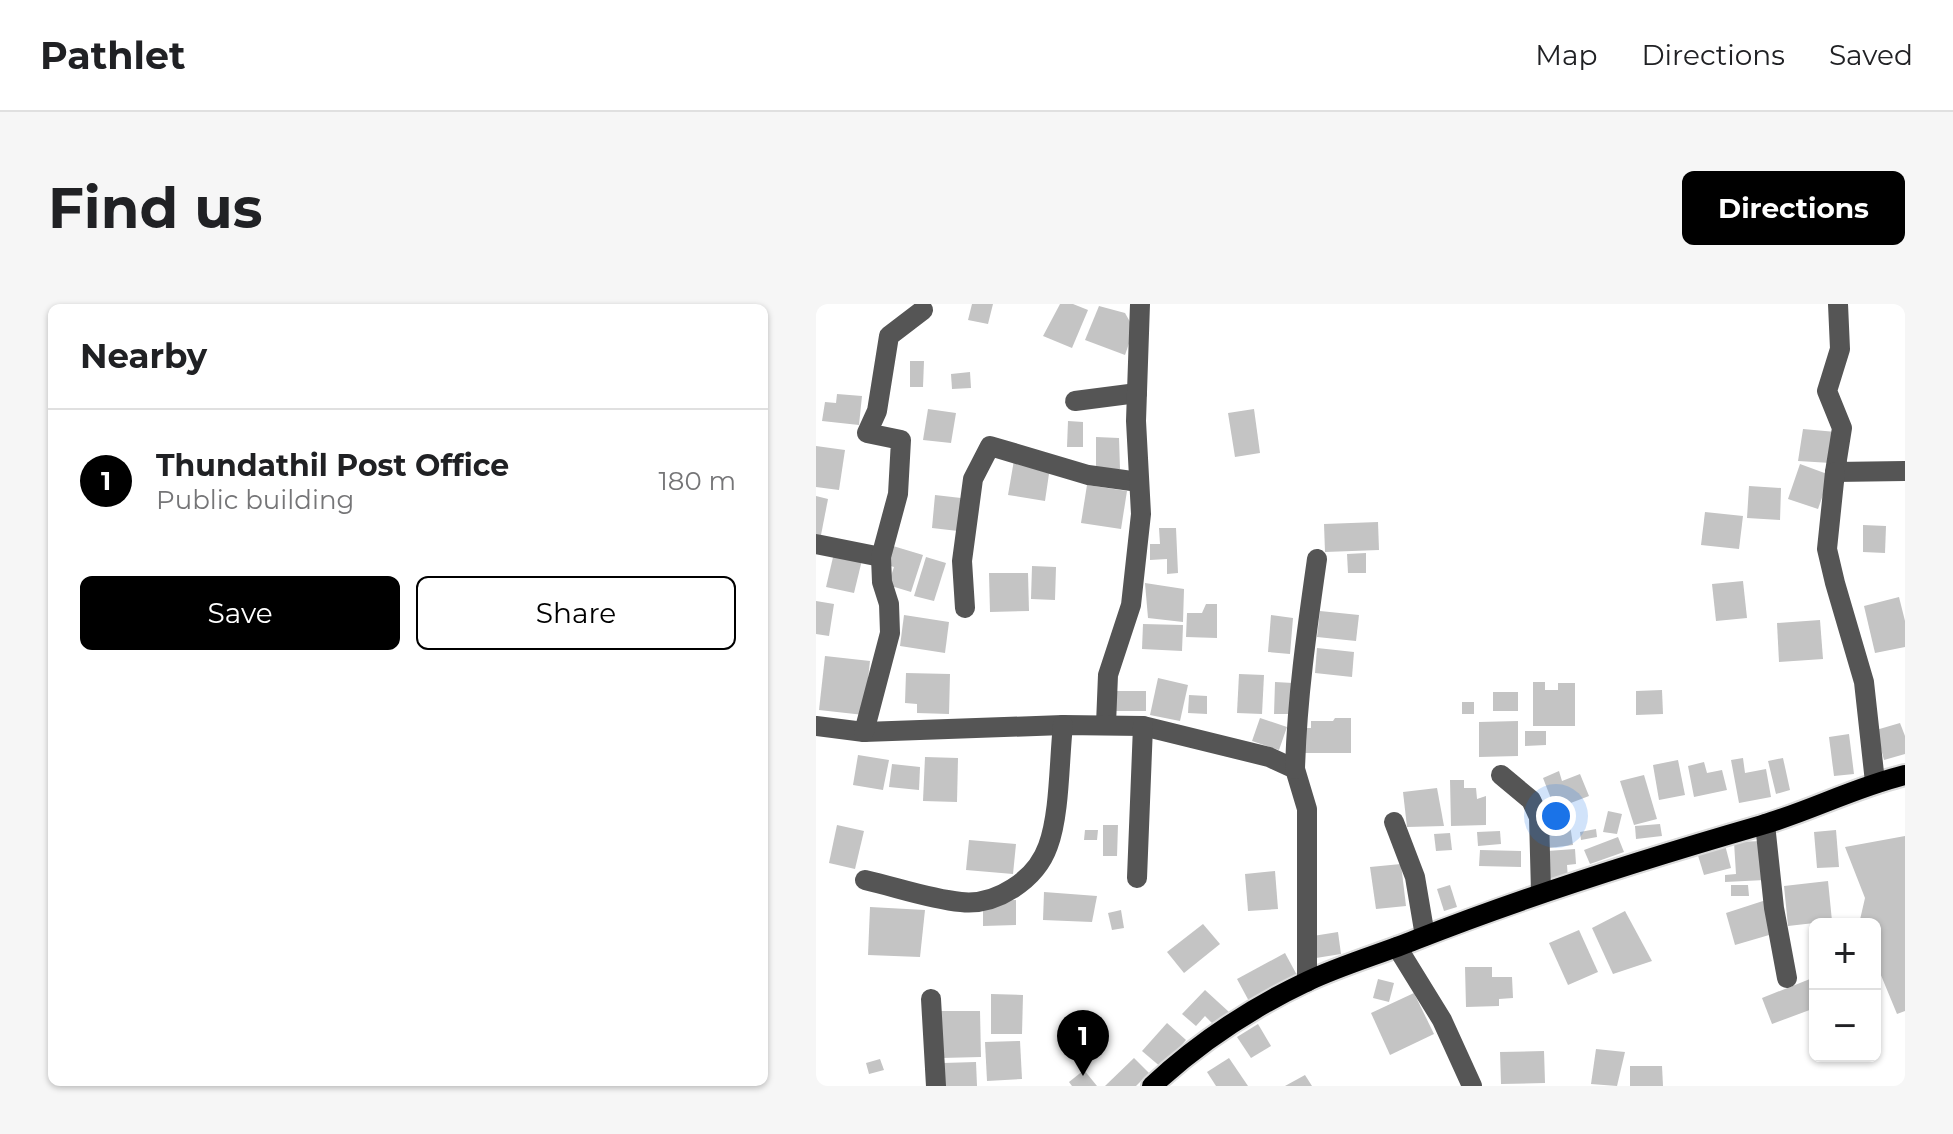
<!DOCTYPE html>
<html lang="en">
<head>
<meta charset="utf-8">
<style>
  :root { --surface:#fff; --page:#f6f6f6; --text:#202124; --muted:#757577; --line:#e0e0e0; --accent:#000 }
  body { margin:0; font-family:Montserrat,sans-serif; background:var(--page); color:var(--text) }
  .controls { position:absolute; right:24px; bottom:24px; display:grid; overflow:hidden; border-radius:12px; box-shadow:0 2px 6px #0004 }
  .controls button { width:72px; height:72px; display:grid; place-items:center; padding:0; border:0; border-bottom:2px solid var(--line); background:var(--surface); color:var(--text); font:40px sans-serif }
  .you { position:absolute; left:740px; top:512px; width:28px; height:28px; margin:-20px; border:6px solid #fff; border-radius:50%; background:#1a73e8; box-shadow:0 0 0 12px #1a73e833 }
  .badge { display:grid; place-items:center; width:52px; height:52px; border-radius:50%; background:var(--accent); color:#fff; font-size:26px; font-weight:700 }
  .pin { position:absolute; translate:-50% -66px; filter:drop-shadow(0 2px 4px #0008) }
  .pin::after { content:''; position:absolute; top:42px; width:28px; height:24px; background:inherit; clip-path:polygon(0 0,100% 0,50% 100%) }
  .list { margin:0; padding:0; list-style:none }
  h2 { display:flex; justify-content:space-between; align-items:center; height:104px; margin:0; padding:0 32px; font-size:34px }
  h2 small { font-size:26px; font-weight:400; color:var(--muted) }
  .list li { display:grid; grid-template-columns:52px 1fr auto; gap:24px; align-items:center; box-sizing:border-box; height:144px; padding:0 32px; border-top:2px solid var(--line) }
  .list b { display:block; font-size:30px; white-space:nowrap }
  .list p { margin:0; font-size:26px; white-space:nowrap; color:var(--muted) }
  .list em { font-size:26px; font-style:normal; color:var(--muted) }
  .actions { display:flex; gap:16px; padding:24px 32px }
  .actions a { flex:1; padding:18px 0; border:2px solid var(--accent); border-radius:12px; text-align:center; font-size:28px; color:var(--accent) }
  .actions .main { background:var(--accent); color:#fff }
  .map { position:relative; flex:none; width:1089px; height:782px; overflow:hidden; border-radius:12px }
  header { display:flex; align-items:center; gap:48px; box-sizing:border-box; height:112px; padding:0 40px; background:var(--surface); border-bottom:2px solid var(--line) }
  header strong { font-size:38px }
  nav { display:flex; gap:44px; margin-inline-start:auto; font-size:28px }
  .intro { display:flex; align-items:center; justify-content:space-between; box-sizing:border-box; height:192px; padding:0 48px }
  h1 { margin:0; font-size:56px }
  .button { padding:20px 36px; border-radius:12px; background:var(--accent); color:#fff; font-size:28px; font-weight:700 }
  main { display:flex; gap:48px; padding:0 48px }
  aside { flex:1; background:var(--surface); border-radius:12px; box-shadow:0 2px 6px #0004 }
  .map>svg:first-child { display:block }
</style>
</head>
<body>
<header>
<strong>Pathlet</strong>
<nav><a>Map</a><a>Directions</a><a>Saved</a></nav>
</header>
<div class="intro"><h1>Find us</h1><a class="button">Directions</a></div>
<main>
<aside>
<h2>Nearby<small></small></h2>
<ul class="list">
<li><span class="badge">1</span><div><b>Thundathil Post Office</b><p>Public building</p></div><em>180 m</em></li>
</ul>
<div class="actions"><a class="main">Save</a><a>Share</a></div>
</aside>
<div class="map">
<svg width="1089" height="782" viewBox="0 0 1089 782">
  <rect width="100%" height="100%" fill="#fff"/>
  <g fill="#c4c4c4">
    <polygon points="156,0 177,0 172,20 152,16"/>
    <polygon points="244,0 257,0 272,6 256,44 227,32"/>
    <polygon points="283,2 309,9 318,25 309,51 269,36"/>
    <polygon points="94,57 108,57 107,83 94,83"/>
    <polygon points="154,68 155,84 136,85 135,70"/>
    <polygon points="21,90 46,92 43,121 6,117 9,98 20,99"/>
    <polygon points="112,105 140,109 135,139 107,136"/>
    <polygon points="438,105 444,149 419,153 412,109"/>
    <polygon points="252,117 267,118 267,143 251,143"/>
    <polygon points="987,125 1020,128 1015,159 982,157"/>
    <polygon points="280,133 303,134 304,165 280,165"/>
    <polygon points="0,142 29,146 23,186 0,183"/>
    <polygon points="198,156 234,163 229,197 192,191"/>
    <polygon points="984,160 1014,171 1002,205 972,195"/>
    <polygon points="271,181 311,187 305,225 265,219"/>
    <polygon points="933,182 965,184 964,216 931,214"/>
    <polygon points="119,191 145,194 142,227 116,224"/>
    <polygon points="0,192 12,195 5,231 0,230"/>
    <polygon points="889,208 927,212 923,245 885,241"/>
    <polygon points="562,218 563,246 509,248 508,220"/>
    <polygon points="1047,221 1070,222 1069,249 1047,248"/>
    <polygon points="343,224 360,224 362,269 351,270 351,255 334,256 334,240 344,240"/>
    <polygon points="77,242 107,251 95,288 72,281 78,263 71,261"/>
    <polygon points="18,249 46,256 38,289 10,283"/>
    <polygon points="550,249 550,269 532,269 531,250"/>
    <polygon points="110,253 130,259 118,297 98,292"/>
    <polygon points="216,262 240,263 239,296 215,295"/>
    <polygon points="173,269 212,269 213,307 174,308"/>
    <polygon points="927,277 931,314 900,317 896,280"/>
    <polygon points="329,279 368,285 367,318 332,314"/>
    <polygon points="1083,293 1089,317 1089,343 1059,349 1048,302"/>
    <polygon points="0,297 18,300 13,332 0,330"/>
    <polygon points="390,300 401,300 401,334 370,333 371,309 386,309"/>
    <polygon points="504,307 543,311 540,337 501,333"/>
    <polygon points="88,311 133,318 129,349 84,342"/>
    <polygon points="455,311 477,314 474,350 452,348"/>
    <polygon points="1004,316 1007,355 963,358 961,319"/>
    <polygon points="327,320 367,321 366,347 326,345"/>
    <polygon points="501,344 538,348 536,373 499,369"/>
    <polygon points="9,352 54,357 48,411 3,406"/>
    <polygon points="90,369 134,370 133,410 101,409 101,400 89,399"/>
    <polygon points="423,370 448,371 446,410 421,409"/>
    <polygon points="342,374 372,381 364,417 334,411"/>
    <polygon points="459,378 477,379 476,410 458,410"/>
    <polygon points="717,378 729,378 729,386 742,386 742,379 759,379 759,422 717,422"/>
    <polygon points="846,386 847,410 820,411 820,387"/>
    <rect x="298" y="387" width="32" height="20"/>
    <rect x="677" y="388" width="25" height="19"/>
    <polygon points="373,391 391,392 391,410 372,409"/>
    <rect x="646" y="398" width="12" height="12"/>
    <polygon points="444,414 471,423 463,446 436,437"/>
    <polygon points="519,414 535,414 535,449 484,449 484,424 495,424 495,417 517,417"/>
    <polygon points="702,417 702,452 663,453 663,418"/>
    <polygon points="1084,419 1089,432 1089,450 1068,456 1060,426"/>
    <polygon points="709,427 730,427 730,441 709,442"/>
    <polygon points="1033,430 1038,470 1018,472 1013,433"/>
    <polygon points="42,451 73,456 67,486 37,481"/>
    <polygon points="109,453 142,454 141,498 107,497"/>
    <polygon points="927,454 929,469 950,465 955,493 923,499 915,456"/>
    <polygon points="967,454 974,486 960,490 952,457"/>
    <polygon points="862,456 869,491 843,496 837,461"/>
    <polygon points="888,458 891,469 906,466 911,486 878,493 872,462"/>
    <polygon points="76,460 104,463 103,486 73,483"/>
    <polygon points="743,467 746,477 764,470 773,492 739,505 727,474"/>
    <polygon points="828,471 841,515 818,521 804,477"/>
    <polygon points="634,476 648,476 648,484 660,484 661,495 670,492 670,521 635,522"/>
    <polygon points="621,484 628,522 591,523 587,488"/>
    <polygon points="752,507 757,541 733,544 728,510"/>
    <polygon points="792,507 806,510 801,530 787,528"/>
    <polygon points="844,520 846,532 820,535 819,522"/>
    <polygon points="21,521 48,527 39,565 13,559"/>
    <polygon points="287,521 302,521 301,552 287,552"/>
    <polygon points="780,525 781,533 765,536 764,528"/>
    <polygon points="269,526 282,526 281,536 268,536"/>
    <polygon points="1020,526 1023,563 1001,564 998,528"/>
    <polygon points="684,527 685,540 662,542 661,528"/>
    <polygon points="634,529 636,546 620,547 618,530"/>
    <polygon points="1089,532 1089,707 1081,710 1062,664 1059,663 1059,620 1043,620 1049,594 1029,543"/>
    <polygon points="802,533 808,548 774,560 768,546"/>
    <polygon points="153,536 200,540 197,570 150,566"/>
    <polygon points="908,537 915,564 888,571 880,545"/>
    <polygon points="947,537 949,576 909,578 909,571 920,570 918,538"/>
    <polygon points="759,545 760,560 751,561 752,575 733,576 731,547"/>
    <polygon points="664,546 705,547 705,563 663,562"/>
    <polygon points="585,560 590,602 560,605 554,563"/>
    <polygon points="459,567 462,605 432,607 429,570"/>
    <polygon points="1012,577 1016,617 972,622 968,582"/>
    <polygon points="634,581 641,603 628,607 621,585"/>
    <polygon points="915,581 932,581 933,592 915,592"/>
    <polygon points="228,588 281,592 276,618 227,616"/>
    <polygon points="200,596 200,621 167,622 167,597"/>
    <polygon points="950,596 960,629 919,641 910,609"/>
    <polygon points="54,603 109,606 104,653 52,651"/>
    <polygon points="305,606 308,624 296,626 292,609"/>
    <polygon points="809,607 836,657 797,670 776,624"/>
    <polygon points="387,620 404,640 368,669 351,648"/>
    <polygon points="763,626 782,668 752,681 733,639"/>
    <polygon points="522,628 525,650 500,654 497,632"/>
    <polygon points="469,649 482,673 434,699 421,675"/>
    <polygon points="649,663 676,663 676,673 696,673 697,694 683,695 683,702 650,703"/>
    <polygon points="999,673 999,704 956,720 946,694"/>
    <polygon points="562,675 578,679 573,698 557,694"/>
    <polygon points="389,686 413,708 400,723 389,712 380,722 366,710"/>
    <polygon points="598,689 618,730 574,751 555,709"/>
    <polygon points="175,690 207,691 206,730 175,730"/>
    <polygon points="124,707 164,707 165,753 125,754"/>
    <polygon points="351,719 370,736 346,764 326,747"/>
    <polygon points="442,720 455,742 435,754 421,733"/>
    <polygon points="204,737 206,775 171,777 169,738"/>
    <polygon points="780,745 809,748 801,782 775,780"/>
    <polygon points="728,747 729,779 685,780 684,748"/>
    <polygon points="318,754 333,769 320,782 289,782"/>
    <polygon points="413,754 432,782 400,782 391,768"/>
    <polygon points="64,755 68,766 53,770 50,759"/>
    <polygon points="160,758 161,782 128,782 127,759"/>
    <polygon points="814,762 846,762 847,782 814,782"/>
    <polygon points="268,766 281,782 256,782 253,778"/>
    <polygon points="489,771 496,782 469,782"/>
  </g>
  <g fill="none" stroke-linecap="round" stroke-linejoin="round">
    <defs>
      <path id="major" d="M 336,782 C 381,740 435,704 492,677 C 526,661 564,650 599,636 C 713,591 828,555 946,521 C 994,507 1040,483 1089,471"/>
    </defs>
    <use href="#major" stroke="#dbdbdb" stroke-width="24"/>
    <g stroke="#555" stroke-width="20">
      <polyline points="1022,0 1024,45 1011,87 1026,124 1019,168 1089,167"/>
      <polyline points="259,97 321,89"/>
      <polyline points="1019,168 1011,245 1019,279 1048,378 1059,478"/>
      <polyline points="0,240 65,253"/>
      <polyline points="149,304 146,257 157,175 174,142 272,171 323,178"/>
      <polyline points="290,420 292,371 315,301 325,210 320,117 324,0"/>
      <polyline points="0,422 48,428 247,421 327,422 453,453 479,465 491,505 491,678"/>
      <polyline points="48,428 74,329 73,300 66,278 65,253 82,190 85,136 51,129 61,107 73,32 107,6"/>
      <path d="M 479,465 C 481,394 491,325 501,255"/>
      <polyline points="685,471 715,496 723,513 725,588"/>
      <polyline points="578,518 599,573 609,632"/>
      <polyline points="949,520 958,604 971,674"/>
      <polyline points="321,574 327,422"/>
      <path d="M 49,576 C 80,583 113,595 145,598 C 180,602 220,576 232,542 C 244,510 243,456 247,421"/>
      <polyline points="581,643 626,716 656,782"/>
      <polyline points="115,695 120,782"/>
    </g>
    <use href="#major" stroke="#000" stroke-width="20"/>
  </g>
</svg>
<div class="controls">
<button>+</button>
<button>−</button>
</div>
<div class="you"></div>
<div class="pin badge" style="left:267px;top:772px">1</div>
</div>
</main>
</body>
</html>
